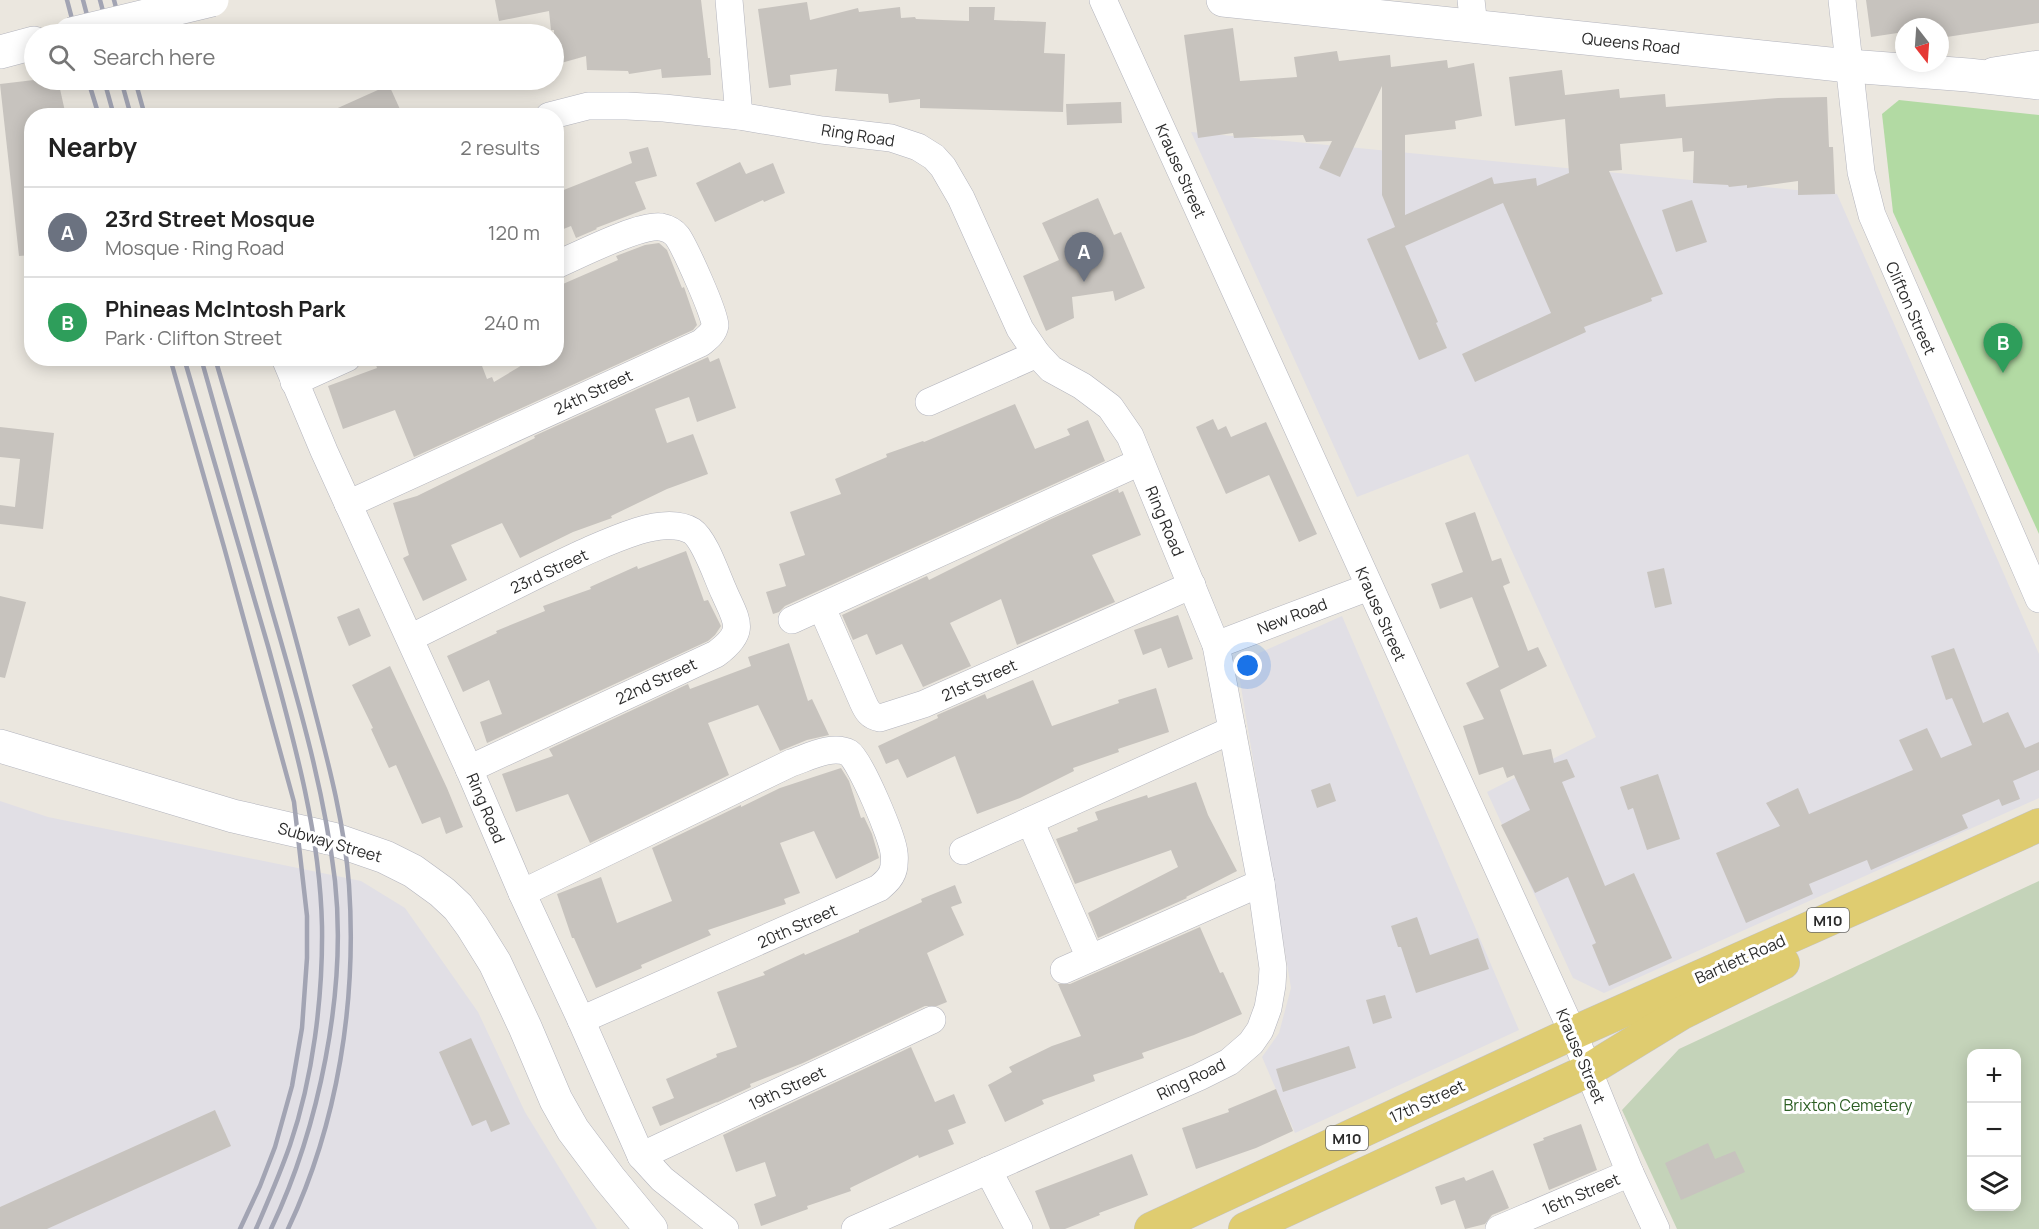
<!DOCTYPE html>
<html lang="en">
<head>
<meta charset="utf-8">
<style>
  :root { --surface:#fff; --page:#f2f2f2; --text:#222; --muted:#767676; --line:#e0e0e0; --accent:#b45309 }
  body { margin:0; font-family:Manrope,sans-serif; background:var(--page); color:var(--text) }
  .controls { position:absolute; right:18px; bottom:18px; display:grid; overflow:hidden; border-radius:12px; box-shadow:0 3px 15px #0003 }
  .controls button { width:54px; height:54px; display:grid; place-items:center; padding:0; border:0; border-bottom:2px solid var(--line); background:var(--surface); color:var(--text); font:30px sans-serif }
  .compass { position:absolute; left:1895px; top:18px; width:54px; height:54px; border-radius:50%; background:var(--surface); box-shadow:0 3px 15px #0003; rotate:163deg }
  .you { position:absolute; left:1248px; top:666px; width:21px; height:21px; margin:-15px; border:4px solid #fff; border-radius:50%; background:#1a73e8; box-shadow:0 0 0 9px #1a73e833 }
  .badge { display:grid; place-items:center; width:39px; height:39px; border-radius:50%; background:var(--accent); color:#fff; font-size:20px; font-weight:700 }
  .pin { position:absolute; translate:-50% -50px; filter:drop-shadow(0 2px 3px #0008) }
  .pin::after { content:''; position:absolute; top:32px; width:21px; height:18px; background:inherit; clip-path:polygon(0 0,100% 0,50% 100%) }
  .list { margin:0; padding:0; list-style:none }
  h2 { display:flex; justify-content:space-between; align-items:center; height:78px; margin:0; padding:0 24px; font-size:26px }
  h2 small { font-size:20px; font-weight:400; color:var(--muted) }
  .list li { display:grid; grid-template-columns:39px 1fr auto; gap:18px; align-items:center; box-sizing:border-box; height:90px; padding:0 24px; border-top:2px solid var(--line) }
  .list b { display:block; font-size:22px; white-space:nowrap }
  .list p { margin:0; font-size:20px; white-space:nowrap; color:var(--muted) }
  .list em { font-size:20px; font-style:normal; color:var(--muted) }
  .icon { flex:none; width:33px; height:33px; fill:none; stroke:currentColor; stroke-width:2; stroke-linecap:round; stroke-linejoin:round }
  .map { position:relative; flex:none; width:2039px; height:1229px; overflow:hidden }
  .search { position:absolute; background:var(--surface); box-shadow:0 3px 15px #0003; left:24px; top:24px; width:540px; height:66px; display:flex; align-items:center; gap:15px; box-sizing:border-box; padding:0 21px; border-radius:33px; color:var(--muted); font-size:22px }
  .panel { position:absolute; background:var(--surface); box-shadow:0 3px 15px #0003; left:24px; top:108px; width:540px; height:258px; border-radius:24px }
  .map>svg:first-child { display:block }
</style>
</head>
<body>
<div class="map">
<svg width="2039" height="1229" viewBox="0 0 2039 1229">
  <rect width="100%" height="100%" fill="#ebe7df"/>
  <g fill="#e1dfe5">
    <polygon points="1191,132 1837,194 2039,654 2039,798 1604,993 1573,978 1487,792 1596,737 1468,454 1357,497"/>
    <polygon points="1342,616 1519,1030 1295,1133 1262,1057 1279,1033 1291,988 1237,663"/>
    <polygon points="0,801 48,817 361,881 405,908 478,1012 525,1112 597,1229 0,1229"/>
  </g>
  <polygon fill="#b2daa3" points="1899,100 2039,115 2039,534 1893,212 1882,114"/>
  <path fill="#c4d3b9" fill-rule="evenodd" d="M 2039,881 L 2039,1229 L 1677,1229 L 1622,1110 L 1679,1049 ZM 1972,1054 L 2016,1054 L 2016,1206 L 1972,1206 Z"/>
  <g fill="#c7c3be">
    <polygon points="495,0 701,0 708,58 710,58 711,75 662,78 661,69 629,74 628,71 587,70 586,56 554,65 554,30 551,30 549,11 499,21"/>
    <polygon points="1866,0 2039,0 2039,23 1940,38 1940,27 1904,27 1904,32 1871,37"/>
    <polygon points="807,2 810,20 858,8 859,12 900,7 901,18 915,17 916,19 969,21 969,7 995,7 994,20 1046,22 1044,53 1065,54 1063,112 920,108 920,99 889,103 888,94 835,91 837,69 790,75 791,85 769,88 758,9"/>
    <polygon points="1233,28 1240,81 1297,77 1294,57 1337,51 1339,61 1390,55 1391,67 1447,60 1448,68 1474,63 1482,116 1455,121 1456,129 1405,135 1405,215 1492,177 1494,184 1536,178 1537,186 1569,173 1565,119 1515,126 1509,77 1562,70 1565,95 1619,89 1620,98 1665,94 1666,107 1778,98 1827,97 1829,147 1833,147 1835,194 1798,195 1798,181 1747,188 1747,185 1729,187 1728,185 1693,183 1694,151 1683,152 1682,138 1620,144 1622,170 1609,171 1663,294 1651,298 1652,301 1584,327 1586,332 1475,382 1462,354 1551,313 1503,203 1405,246 1438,322 1436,323 1447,348 1419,360 1367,239 1395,227 1382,195 1382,86 1340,177 1319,168 1332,141 1306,142 1303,135 1234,138 1233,133 1198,138 1184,35"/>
    <polygon points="34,80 58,80 66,116 32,116 32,255 19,256 0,84"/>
    <polygon points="389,85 403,116 320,116"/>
    <polygon points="1121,102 1122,123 1067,125 1066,104"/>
    <polygon points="648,147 657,176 635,182 646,209 596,228 597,229 576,238 571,226 556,232 556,193 632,163 629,152"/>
    <polygon points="740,162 746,174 773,163 785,193 764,202 763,200 715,222 696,183"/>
    <polygon points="1098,198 1114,235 1121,232 1145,288 1115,301 1113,291 1072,297 1074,318 1046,331 1023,276 1059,260 1042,223"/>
    <polygon points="1692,200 1707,242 1676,252 1662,210"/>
    <polygon points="659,243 667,250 682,288 684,287 697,325 693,330 414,457 395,410 343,429 328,386 377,368 376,365 396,358 479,358 487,379 492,377 494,382 534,358 556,358 556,287 618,260 616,256 645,245"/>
    <polygon points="708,357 710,362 719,358 736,408 697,422 689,397 655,409 667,443 693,434 708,474 667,489 611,516 612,518 573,532 520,558 502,523 451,545 467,580 423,601 403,558 409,555 393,503 417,496 535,438 534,436"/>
    <polygon points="1015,404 1035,449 1070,435 1067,429 1088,420 1105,461 785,606 779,612 773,614 766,592 786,586 779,564 805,555 790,512 841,494 835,479 887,457 886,454 923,441 924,442"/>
    <polygon points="1213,419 1218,430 1226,426 1231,437 1266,422 1317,534 1299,542 1269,475 1226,494 1196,427"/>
    <polygon points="0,427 54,433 43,529 0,524 0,505 15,507 20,459 0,457"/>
    <polygon points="1118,489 1119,493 1123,491 1141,535 1092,555 1115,602 1017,645 1001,599 950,623 971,666 923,687 902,644 876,655 867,634 853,640 842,615 927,576 929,580 1049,520"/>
    <polygon points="1475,512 1492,561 1501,558 1510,583 1503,586 1528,651 1538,647 1547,666 1500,690 1523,755 1551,749 1554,763 1567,759 1575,777 1562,782 1605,886 1634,873 1672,958 1609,986 1592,945 1596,943 1568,877 1535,893 1501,825 1530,810 1514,775 1507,778 1503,767 1479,775 1463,726 1484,719 1466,683 1499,667 1472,597 1440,609 1431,584 1463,572 1445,523"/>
    <polygon points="686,551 704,601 708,600 721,626 715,635 708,641 487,743 480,722 502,714 489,680 463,692 447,656 497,633 496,631 545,611 543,606 591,589 590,587 637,566 638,569"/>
    <polygon points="1664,568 1672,604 1655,608 1647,572"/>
    <polygon points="0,596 26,602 5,678 0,677"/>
    <polygon points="359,608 371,636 349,646 337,617"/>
    <polygon points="1178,615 1193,659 1168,668 1161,648 1143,655 1134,630"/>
    <polygon points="789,643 808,701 812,699 829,735 807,740 780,751 758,705 708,723 729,775 590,843 568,794 516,812 502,774 553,756 549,749 688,684 690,689 751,666 748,657"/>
    <polygon points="1954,648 1983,723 2008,712 2025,748 2039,742 2039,770 2013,781 2020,799 2002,806 1999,799 1962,815 1968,828 1871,870 1867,860 1809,884 1813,894 1746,923 1716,853 1780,826 1766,803 1798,788 1809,814 1913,770 1899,740 1927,728 1941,758 1972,745 1952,698 1946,700 1931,656"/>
    <polygon points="390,666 447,788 463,827 446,834 440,817 422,824 396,765 389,768 371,729 373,728 352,685"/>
    <polygon points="1033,680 1052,726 1119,703 1118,700 1156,688 1169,732 1118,749 1119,752 1073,768 1074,771 1020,798 977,814 955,756 907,778 898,759 886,764 878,746 938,718 937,715 985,694 987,699"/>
    <polygon points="841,768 849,781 861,818 864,817 872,834 879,858 836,879 814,831 780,843 800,893 784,899 786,904 708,930 711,935 641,965 642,968 596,988 574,938 572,938 557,894 601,877 617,923 672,901 652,848 741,805 741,807 780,788"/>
    <polygon points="1658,774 1680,839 1647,850 1633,808 1628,810 1620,787"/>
    <polygon points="1196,782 1208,815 1237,871 1186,897 1187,898 1098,938 1088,913 1178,867 1171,850 1075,884 1056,839 1078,831 1077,828 1098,820 1095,812 1147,795 1148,798"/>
    <polygon points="1330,783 1336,801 1317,808 1311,790"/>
    <polygon points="955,885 962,903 951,907 964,935 927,953 947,1002 937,1006 925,1006 803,1063 750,1084 751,1087 716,1103 717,1102 660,1126 652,1107 674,1098 666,1079 717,1057 716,1054 737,1047 717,992 765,975 763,972 804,953 805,955 859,932 859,930 922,902 921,899"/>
    <polygon points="1417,917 1430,955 1478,938 1489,969 1416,993 1401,947 1398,947 1391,926"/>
    <polygon points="1200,927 1220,973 1223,972 1242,1014 1194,1035 1142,1053 1144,1058 1093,1075 1095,1081 1042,1100 1044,1104 1005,1122 988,1085 1012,1072 1009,1067 1052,1046 1081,1036 1058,984 1070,984"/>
    <polygon points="1385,995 1392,1018 1373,1024 1366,1000"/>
    <polygon points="471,1038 510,1124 491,1132 486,1120 472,1126 439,1052"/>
    <polygon points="1349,1046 1356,1068 1283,1092 1276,1069"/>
    <polygon points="911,1047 935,1102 954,1094 966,1123 948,1130 954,1144 919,1158 918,1155 850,1188 851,1191 807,1206 808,1209 761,1226 754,1204 776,1196 765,1162 736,1172 723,1135"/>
    <polygon points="1276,1089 1293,1131 1256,1148 1196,1169 1182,1128 1229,1112 1228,1109"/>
    <polygon points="215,1110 231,1146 47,1229 0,1229 0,1207"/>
    <polygon points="1581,1124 1597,1170 1549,1190 1533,1144 1544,1140 1543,1138"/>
    <polygon points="1708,1143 1715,1159 1735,1151 1745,1172 1681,1200 1665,1163"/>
    <polygon points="1132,1154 1148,1195 1099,1213 1100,1215 1065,1229 1050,1229 1035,1191"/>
    <polygon points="1493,1170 1509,1208 1492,1215 1485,1224 1465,1229 1455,1200 1441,1205 1435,1187 1464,1177 1466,1181"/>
  </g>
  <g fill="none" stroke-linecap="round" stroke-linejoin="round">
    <defs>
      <g id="street">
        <polyline points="729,0 739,116"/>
        <polyline points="1103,0 1576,1040 1630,1173 1656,1229"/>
        <polyline points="1471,0 1474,26"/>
        <polyline points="1842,0 1861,172 1872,215 2039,599"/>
        <polyline points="1993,71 2039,64"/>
        <polyline points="549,116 588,106 627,106 664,108 739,116 822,130 891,138 918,147 934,157 943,167 961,198 1020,329 1037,354 1051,369 1082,386 1110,407 1130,436 1216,645 1261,883 1273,968 1272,985 1268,1008 1260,1030 1251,1043 1229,1062 1199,1077 855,1229"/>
        <polyline points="285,358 324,451 469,769 522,893 581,1020 641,1156 662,1179 725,1229"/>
        <polyline points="294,382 347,358"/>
        <polyline points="929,402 1037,354"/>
        <path d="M 348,504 L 701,343 C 707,338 714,333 715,325 C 716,316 684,245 677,236 C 673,231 666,228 661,227 C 639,224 579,255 556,265"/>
        <path d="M 822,608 L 863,702 C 867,711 870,716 880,718 L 924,704 L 1192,585"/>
        <polyline points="792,620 1140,462"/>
        <path d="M 410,638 C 452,617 495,596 537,575 C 570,559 604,542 638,531 C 654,526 677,522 692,531 C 705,540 717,577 724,592 C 737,622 747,631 716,654 L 469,769"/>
        <polyline points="1216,645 1369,587"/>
        <polyline points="1030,821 1090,958"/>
        <polyline points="963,851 1232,730"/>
        <path d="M 522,893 L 791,763 C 807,758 832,744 849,753 C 860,760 893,838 894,853 C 895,857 894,862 894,866 C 893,876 886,882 879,888 L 581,1020"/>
        <polyline points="1064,970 1261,883"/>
        <polyline points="641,1156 932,1020"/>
        <polyline points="988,1170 1019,1229"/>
        <polyline points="1499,1229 1630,1173"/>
      </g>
      <g id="secondary">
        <polyline points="1223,0 1849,66 1968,75 2039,83"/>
        <polyline points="0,52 34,43"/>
        <polyline points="0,746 233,816 333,839 385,857 413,871 442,892 458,907 472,926 495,963 525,1027 556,1100 573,1130 609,1178 651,1229"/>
      </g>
      <g id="primary">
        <polyline points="1151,1229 1573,1033 1920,879 2039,825"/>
        <polyline points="1245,1229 1587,1071 1682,1013 1783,963"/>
      </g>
    </defs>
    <use href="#street" stroke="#b3b4bd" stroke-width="28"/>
    <use href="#secondary" stroke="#b3b4bd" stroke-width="34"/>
    <use href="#primary" stroke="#c4c4c4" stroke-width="34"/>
    <use href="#street" stroke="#fff" stroke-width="27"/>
    <use href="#secondary" stroke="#fff" stroke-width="33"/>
    <use href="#primary" stroke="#dfcc70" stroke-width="33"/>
    <g stroke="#a2a4b3" stroke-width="4.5">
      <polyline points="67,0 76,34"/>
      <polyline points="83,0 92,34"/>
      <polyline points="100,0 109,34"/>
      <polyline points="114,0 123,34"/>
      <polyline points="88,80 99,116"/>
      <polyline points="104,80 114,116"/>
      <polyline points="121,80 131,116"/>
      <polyline points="135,80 145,116"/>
      <polyline points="170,358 224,547 294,802 307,916 307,958 302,1028 292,1086 275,1147 260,1186 240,1229"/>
      <path d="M 184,358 C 212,454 240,550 268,646 C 293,737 320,831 322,926 C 323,997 313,1078 290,1145 C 280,1174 268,1201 256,1229"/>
      <path d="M 201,358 C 225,441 247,524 271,607 C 297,697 324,787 335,881 C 347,992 319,1128 271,1229"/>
      <path d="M 215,358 C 247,467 280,576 308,685 C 325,751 344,817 349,885 C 357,1001 338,1123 288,1229"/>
    </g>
    <defs>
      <polyline id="secondary-bridge" points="71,34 212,0"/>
    </defs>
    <use href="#secondary-bridge" stroke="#b3b4bd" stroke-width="34" stroke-linecap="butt"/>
    <use href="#secondary-bridge" stroke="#fff" stroke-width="33"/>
  </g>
  <g text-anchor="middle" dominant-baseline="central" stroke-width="6" stroke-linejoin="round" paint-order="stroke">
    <g fill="#fff" stroke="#6b6b6b" stroke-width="1.5">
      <rect x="1807" y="908" width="42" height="24" rx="4.5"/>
      <rect x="1326" y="1126" width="42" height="24" rx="4.5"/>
    </g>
    <g font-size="15" font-weight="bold" fill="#2b2b2b">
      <text x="1828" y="920">M10</text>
      <text x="1347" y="1138">M10</text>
    </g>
    <g font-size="16" fill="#2b2b2b" stroke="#fff">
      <text transform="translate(1631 43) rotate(6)">Queens Road</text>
      <text transform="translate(858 135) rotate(9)">Ring Road</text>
      <text transform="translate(1181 171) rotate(66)">Krause Street</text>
      <text transform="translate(1911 308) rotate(66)">Clifton Street</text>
      <text transform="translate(593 392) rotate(-25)">24th Street</text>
      <text transform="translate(1165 521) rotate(67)">Ring Road</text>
      <text transform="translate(549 571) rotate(-25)">23rd Street</text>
      <text transform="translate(1381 614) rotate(66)">Krause Street</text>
      <text transform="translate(1292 616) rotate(-21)">New Road</text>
      <text transform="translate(979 680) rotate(-24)">21st Street</text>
      <text transform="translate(656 681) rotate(-25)">22nd Street</text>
      <text transform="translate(486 808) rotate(67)">Ring Road</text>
      <text transform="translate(330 842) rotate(16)">Subway Street</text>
      <text transform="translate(797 926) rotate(-24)">20th Street</text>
      <text transform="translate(1740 959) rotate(-24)">Bartlett Road</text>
      <text transform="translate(1581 1056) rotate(67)">Krause Street</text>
      <text transform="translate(1191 1079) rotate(-26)">Ring Road</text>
      <text transform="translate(787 1088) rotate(-25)">19th Street</text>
      <text transform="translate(1427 1101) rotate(-25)">17th Street</text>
      <text transform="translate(1581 1194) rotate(-23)">16th Street</text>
    </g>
    <g font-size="16" fill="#2d5f24" stroke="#fff">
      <text x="1848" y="1105">Brixton Cemetery</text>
    </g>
  </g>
</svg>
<div class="controls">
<button>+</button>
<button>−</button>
<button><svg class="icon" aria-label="layers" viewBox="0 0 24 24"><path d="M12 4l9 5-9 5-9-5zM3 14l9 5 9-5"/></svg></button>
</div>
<svg class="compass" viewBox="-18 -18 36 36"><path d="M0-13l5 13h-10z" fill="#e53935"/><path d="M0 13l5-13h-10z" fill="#767676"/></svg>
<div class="you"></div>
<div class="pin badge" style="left:1084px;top:282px;background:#6b7280">A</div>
<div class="pin badge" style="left:2003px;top:373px;background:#2e9e5b">B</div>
<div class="search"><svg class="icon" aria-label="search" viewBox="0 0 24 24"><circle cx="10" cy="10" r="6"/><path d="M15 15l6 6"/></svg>Search here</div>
<section class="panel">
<h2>Nearby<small>2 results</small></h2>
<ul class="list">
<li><span class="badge" style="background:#6b7280">A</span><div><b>23rd Street Mosque</b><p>Mosque · Ring Road</p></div><em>120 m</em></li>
<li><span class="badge" style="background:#2e9e5b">B</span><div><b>Phineas McIntosh Park</b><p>Park · Clifton Street</p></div><em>240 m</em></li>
</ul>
</section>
</div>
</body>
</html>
